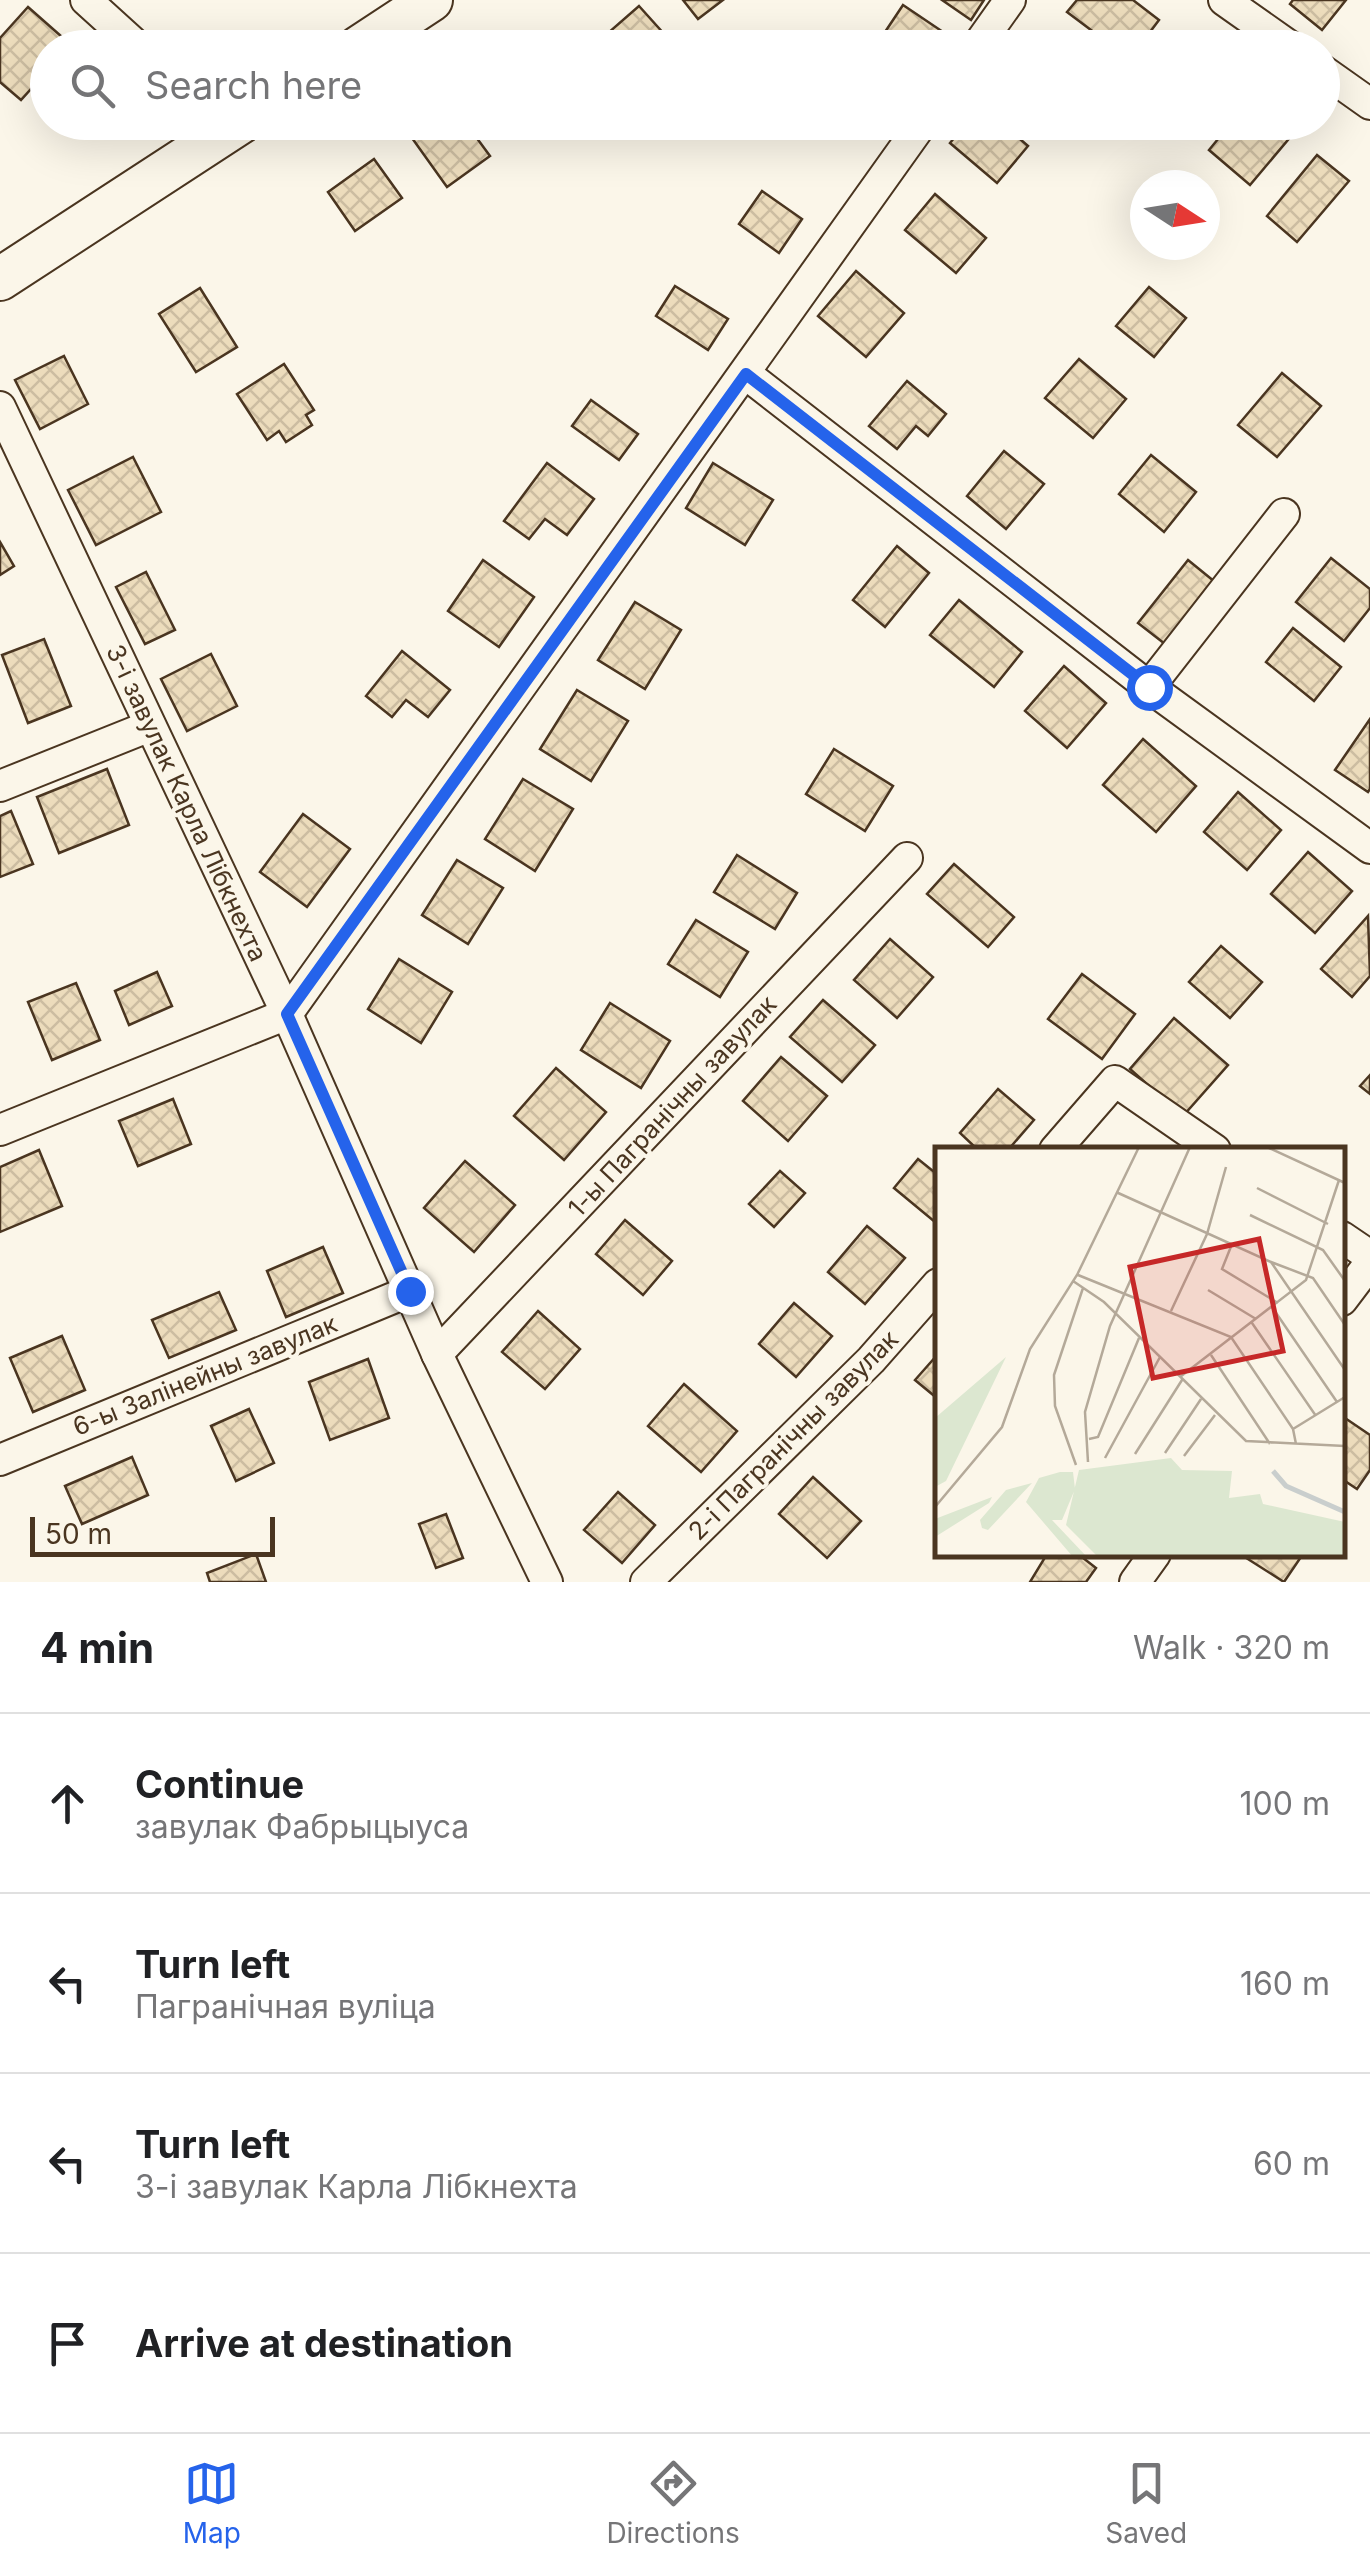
<!DOCTYPE html>
<html lang="en">
<head>
<meta charset="utf-8">
<style>
  :root { --surface:#fff; --page:#f2f2f2; --text:#202124; --muted:#757577; --line:#e0e0e0; --accent:#2563eb }
  body { margin:0; font-family:Inter,sans-serif; background:var(--page); color:var(--text) }
  .compass { position:absolute; left:1130px; top:170px; width:90px; height:90px; border-radius:50%; background:var(--surface); box-shadow:0 10px 40px #0002; rotate:102deg }
  .scale { position:absolute; left:30px; bottom:25px; width:245px; box-sizing:border-box; padding-left:10px; border:5px solid #4a3520; border-top:0; font-size:28px; line-height:35px; white-space:nowrap; color:#4a3520; -webkit-text-stroke:8px #fbf6e9; paint-order:stroke }
  .stop { position:absolute; width:30px; height:30px; margin:-22px; border:8px solid #2563eb; border-radius:50%; background:#fff }
  .stop.end { background:#2563eb; border-color:#fff; box-shadow:0 2px 10px #0008 }
  .list { margin:0; padding:0; list-style:none }
  h2 { display:flex; justify-content:space-between; align-items:center; height:130px; margin:0; padding:0 40px; font-size:42px }
  h2 small { font-size:32px; font-weight:400; color:var(--muted) }
  .list li { display:grid; grid-template-columns:65px 1fr auto; gap:30px; align-items:center; box-sizing:border-box; height:180px; padding:0 40px; border-top:2px solid var(--line) }
  .list b { display:block; font-size:38px; white-space:nowrap }
  .list p { margin:0; font-size:32px; white-space:nowrap; color:var(--muted) }
  .list em { font-size:32px; font-style:normal; color:var(--muted) }
  .icon { flex:none; width:55px; height:55px; fill:none; stroke:currentColor; stroke-width:2; stroke-linecap:round; stroke-linejoin:round }
  .map { position:relative; flex:none; width:1370px; height:1582px; overflow:hidden }
  .search { position:absolute; background:var(--surface); box-shadow:0 10px 40px #0002; left:30px; right:30px; top:30px; height:110px; display:flex; align-items:center; gap:25px; box-sizing:border-box; padding:0 35px; border-radius:55px; color:var(--muted); font-size:38px }
  .sheet { height:850px; background:var(--surface) }
  nav { display:flex; justify-content:space-around; align-items:center; box-sizing:border-box; height:140px; border-top:2px solid var(--line); background:var(--surface); font-size:28px; color:var(--muted) }
  nav a { display:grid; justify-items:center; gap:5px }
  nav .on { color:var(--accent) }
  .map>svg:first-child { display:block }
</style>
</head>
<body>
<div class="map">
<svg width="1370" height="1582" viewBox="0 0 1370 1582">
  <defs>
    <pattern id="building-cross-hatch" width="8" height="8" patternUnits="userSpaceOnUse" patternTransform="scale(2.5)"><rect width="8" height="8" fill="#ecdcbc"/><path d="M0 0l8 8M0 8l8-8" fill="none" stroke="#ccbda1"/></pattern>
  </defs>
  <rect width="100%" height="100%" fill="#fbf6e9"/>
  <g fill="url(#building-cross-hatch)" stroke="#4a3520" stroke-width="2.5">
    <polygon points="683,0 723,0 698,19"/>
    <polygon points="942,0 984,0 971,20"/>
    <polygon points="1077,0 1133,0 1159,20 1138,48 1115,48 1067,12"/>
    <polygon points="1293,0 1346,0 1322,30 1290,4"/>
    <polygon points="903,5 952,38 945,48 895,48 881,38"/>
    <polygon points="639,6 674,45 671,48 621,48 608,33"/>
    <polygon points="28,7 70,44 48,48 48,70 21,100 0,82 0,38"/>
    <polygon points="433,122 465,122 490,156 447,187 412,138"/>
    <polygon points="967,122 1000,122 1028,146 997,183 950,143"/>
    <polygon points="1232,122 1303,122 1250,185 1209,150"/>
    <polygon points="1317,155 1349,181 1297,242 1267,216"/>
    <polygon points="374,159 402,198 355,231 328,192"/>
    <polygon points="762,191 802,219 779,253 739,224"/>
    <polygon points="935,194 986,238 956,273 905,230"/>
    <polygon points="856,271 904,313 866,357 818,316"/>
    <polygon points="675,286 728,319 708,350 656,316"/>
    <polygon points="1149,287 1186,318 1154,357 1116,326"/>
    <polygon points="200,288 237,347 196,372 159,314"/>
    <polygon points="64,356 88,404 40,429 15,380"/>
    <polygon points="1079,359 1126,399 1093,438 1045,398"/>
    <polygon points="284,364 314,410 306,415 312,425 286,442 279,431 267,440 237,394"/>
    <polygon points="1282,373 1321,406 1277,457 1238,425"/>
    <polygon points="907,381 946,414 928,436 916,426 897,449 869,426"/>
    <polygon points="591,400 638,434 619,460 572,426"/>
    <polygon points="1004,451 1044,484 1006,529 967,496"/>
    <polygon points="1151,455 1196,492 1164,532 1119,494"/>
    <polygon points="133,457 161,512 96,545 68,490"/>
    <polygon points="547,463 594,499 567,535 545,519 529,539 504,521"/>
    <polygon points="713,463 773,500 745,545 686,508"/>
    <polygon points="0,542 14,566 0,575"/>
    <polygon points="897,546 929,573 885,627 853,600"/>
    <polygon points="1331,558 1370,589 1370,608 1344,641 1296,602"/>
    <polygon points="483,560 534,597 499,647 448,611"/>
    <polygon points="1188,560 1215,582 1165,644 1138,623"/>
    <polygon points="146,572 175,630 145,644 116,587"/>
    <polygon points="959,600 1022,652 994,687 930,635"/>
    <polygon points="635,602 681,630 645,689 598,660"/>
    <polygon points="1293,628 1341,667 1314,701 1266,662"/>
    <polygon points="44,639 71,706 28,723 2,655"/>
    <polygon points="402,651 450,690 428,717 406,700 392,717 366,696"/>
    <polygon points="211,654 237,706 187,731 161,679"/>
    <polygon points="1064,666 1106,703 1067,748 1025,711"/>
    <polygon points="577,690 628,721 591,781 540,749"/>
    <polygon points="1370,719 1370,789 1368,792 1335,770"/>
    <polygon points="1143,739 1196,786 1156,832 1103,785"/>
    <polygon points="834,749 893,786 865,831 806,794"/>
    <polygon points="107,769 129,825 59,853 37,797"/>
    <polygon points="523,779 573,809 535,871 485,839"/>
    <polygon points="1238,792 1281,830 1247,870 1204,832"/>
    <polygon points="11,811 33,864 0,877 0,816"/>
    <polygon points="303,814 350,849 307,907 260,872"/>
    <polygon points="1308,852 1352,891 1315,933 1271,894"/>
    <polygon points="737,855 797,893 775,929 714,892"/>
    <polygon points="457,860 503,888 468,944 422,915"/>
    <polygon points="954,864 1014,917 988,947 927,894"/>
    <polygon points="1368,916 1370,976 1352,997 1321,969"/>
    <polygon points="696,920 748,952 720,997 668,964"/>
    <polygon points="890,939 933,977 897,1018 854,980"/>
    <polygon points="1221,946 1262,982 1230,1018 1189,982"/>
    <polygon points="399,959 452,992 421,1043 368,1009"/>
    <polygon points="157,972 172,1006 129,1025 115,991"/>
    <polygon points="1082,974 1135,1014 1102,1059 1048,1019"/>
    <polygon points="76,983 100,1040 52,1060 28,1002"/>
    <polygon points="823,1000 875,1045 842,1082 790,1037"/>
    <polygon points="610,1003 670,1041 641,1088 581,1050"/>
    <polygon points="1174,1018 1228,1065 1183,1116 1130,1069"/>
    <polygon points="781,1057 827,1096 788,1141 743,1101"/>
    <polygon points="556,1068 606,1112 564,1160 514,1116"/>
    <polygon points="1370,1075 1370,1094 1360,1086"/>
    <polygon points="998,1089 1034,1120 1008,1150 978,1150 960,1133"/>
    <polygon points="173,1099 191,1144 138,1166 119,1121"/>
    <polygon points="39,1150 62,1206 0,1232 0,1167"/>
    <polygon points="918,1159 938,1175 935,1222 894,1188"/>
    <polygon points="465,1161 515,1205 474,1252 424,1208"/>
    <polygon points="780,1171 805,1193 774,1227 749,1204"/>
    <polygon points="625,1220 672,1261 643,1295 596,1254"/>
    <polygon points="867,1226 905,1258 865,1304 828,1272"/>
    <polygon points="323,1247 343,1293 286,1317 267,1271"/>
    <polygon points="219,1292 236,1330 169,1358 152,1320"/>
    <polygon points="794,1303 832,1336 796,1377 759,1344"/>
    <polygon points="538,1311 580,1349 545,1389 502,1352"/>
    <polygon points="62,1336 85,1390 33,1412 10,1358"/>
    <polygon points="938,1354 938,1399 915,1380"/>
    <polygon points="368,1359 389,1418 330,1440 309,1382"/>
    <polygon points="684,1384 737,1431 701,1472 648,1426"/>
    <polygon points="249,1409 274,1463 236,1481 211,1426"/>
    <polygon points="1342,1416 1370,1435 1370,1470 1357,1489 1342,1479"/>
    <polygon points="132,1457 148,1495 82,1524 65,1486"/>
    <polygon points="813,1477 861,1521 827,1558 779,1514"/>
    <polygon points="618,1492 655,1525 622,1563 584,1530"/>
    <polygon points="446,1514 463,1558 436,1568 419,1524"/>
    <polygon points="256,1554 266,1582 210,1582 207,1573"/>
    <polygon points="1047,1554 1078,1554 1096,1568 1086,1582 1030,1582"/>
    <polygon points="1240,1554 1303,1554 1284,1582"/>
  </g>
  <g fill="none" stroke-linecap="round" stroke-linejoin="round">
    <defs>
      <g id="street">
        <polyline points="86,0 139,48"/>
        <polyline points="1224,0 1292,48"/>
        <polyline points="976,48 1010,0"/>
        <polyline points="1322,70 1370,104"/>
        <polyline points="746,374 1149,687 1370,848"/>
        <polyline points="0,407 287,1014 437,1354 547,1582"/>
        <polyline points="1149,687 1284,514"/>
        <polyline points="0,786 150,726"/>
        <polyline points="0,1130 287,1014 923,122"/>
        <polyline points="1055,1150 1115,1081 1215,1150"/>
        <polyline points="1342,1237 1370,1256"/>
        <polyline points="1342,1300 1370,1263"/>
        <polyline points="437,1354 907,858"/>
        <polyline points="0,1460 410,1291"/>
        <polyline points="646,1582 871,1360 938,1284"/>
        <polyline points="1135,1582 1155,1554"/>
      </g>
      <g id="secondary">
        <polyline points="358,48 431,0"/>
        <polyline points="0,279 241,122"/>
      </g>
    </defs>
    <use href="#street" stroke="#4a3520" stroke-width="34"/>
    <use href="#secondary" stroke="#4a3520" stroke-width="46"/>
    <use href="#street" stroke="#fbf6e9" stroke-width="30"/>
    <use href="#secondary" stroke="#fbf6e9" stroke-width="42"/>
  </g>
  <g fill="none" stroke-linecap="round" stroke-linejoin="round">
    <polyline stroke="#2563eb" stroke-width="12" points="410,1291 287,1014 746,374 1149,687"/>
  </g>
  <g text-anchor="middle" dominant-baseline="central" stroke-width="8" stroke-linejoin="round" paint-order="stroke">
    <g font-size="25" fill="#4a3520" stroke="#fbf6e9">
      <text transform="translate(187 803) rotate(65)">3-і завулак Карла Лібкнехта</text>
      <text transform="translate(672 1106) rotate(-47)">1-ы Пагранічны завулак</text>
      <text transform="translate(205 1375) rotate(-22)">6-ы Залінейны завулак</text>
      <text transform="translate(793 1435) rotate(-45)">2-і Пагранічны завулак</text>
    </g>
  </g>
  <g transform="translate(935 1147)">
    <rect width="410" height="410" fill="#fbf6e9"/>
    <path d="M 71,210 L 11,334 L 0,340 L 0,271 ZM 236,311 L 247,323 L 297,324 L 294,351 L 325,347 L 328,357 L 410,375 L 410,410 L 163,410 L 131,378 L 144,323 ZM 125,325 L 138,325 L 140,342 L 127,373 L 117,373 L 152,410 L 138,410 L 91,355 L 104,331 ZM 97,336 L 53,383 L 47,381 L 45,373 L 71,343 ZM 57,350 L 54,356 L 0,390 L 0,372 Z" fill="#dce7d0"/>
    <path fill="none" stroke="#c9cecd" stroke-width="5" d="M 338,324 L 351,339 L 410,365"/>
    <path fill="none" stroke="#b4a999" stroke-width="2.5" d="M 332,0 L 410,36M 322,41 L 393,77M 181,45 L 336,115 L 410,223M 315,68 L 388,103 L 410,134M 297,97 L 287,122 L 343,156M 336,115 L 378,131 L 410,178M 143,128 L 296,190 L 358,282 L 361,297M 138,134 L 169,155 L 311,294 L 410,299M 273,143 L 321,172M 337,160 L 402,255M 236,164 L 272,87 L 291,20M 317,176 L 381,269M 276,208 L 335,297M 245,230 L 371,133 L 404,33M 358,282 L 410,250M 154,292 L 163,290 L 204,191M 230,306 L 266,252M 200,307 L 247,233M 249,309 L 280,268M 170,311 L 225,210M 153,315 L 150,265 L 175,179 L 255,0M 141,318 L 120,259 L 119,228 L 148,141M 0,360 L 67,280 L 95,202 L 142,128 L 204,0"/>
    <path fill="#c62828" fill-opacity="0.15" stroke="#c62828" stroke-width="5" d="M 324,92 L 348,204 L 218,231 L 195,120 Z"/>
    <rect width="410" height="410" fill="none" stroke="#4a3520" stroke-width="5"/>
  </g>
</svg>
<svg class="compass" viewBox="-18 -18 36 36"><path d="M0-13l5 13h-10z" fill="#e53935"/><path d="M0 13l5-13h-10z" fill="#757577"/></svg>
<div class="scale">50 m</div>
<div class="stop" style="left:1149px;top:687px"></div>
<div class="stop end" style="left:410px;top:1291px"></div>
<div class="search"><svg class="icon" aria-label="search" viewBox="0 0 24 24"><circle cx="10" cy="10" r="6"/><path d="M15 15l6 6"/></svg>Search here</div>
</div>
<section class="sheet">
<h2>4 min<small>Walk · 320 m</small></h2>
<ul class="list">
<li><svg class="icon" aria-label="ahead" viewBox="0 0 24 24"><path d="M12 20V5M6 11l6-6 6 6"/></svg><div><b>Continue</b><p>завулак Фабрыцыуса</p></div><em>100 m</em></li>
<li><svg class="icon" aria-label="left" viewBox="0 0 24 24"><path d="M17 20v-9H6M10 6l-5 5 5 5"/></svg><div><b>Turn left</b><p>Пагранічная вуліца</p></div><em>160 m</em></li>
<li><svg class="icon" aria-label="left" viewBox="0 0 24 24"><path d="M17 20v-9H6M10 6l-5 5 5 5"/></svg><div><b>Turn left</b><p>3-і завулак Карла Лібкнехта</p></div><em>60 m</em></li>
<li><svg class="icon" aria-label="arrive" viewBox="0 0 24 24"><path d="M6 21V4h12l-3 4 3 4H6"/></svg><div><b>Arrive at destination</b></div></li>
</ul>
</section>
<nav>
<a class="on"><svg class="icon" aria-label="map" viewBox="0 0 24 24"><path d="M3 6l6-2 6 2 6-2v14l-6 2-6-2-6 2zM9 4v14M15 6v14"/></svg>Map</a>
<a><svg class="icon" aria-label="directions" viewBox="0 0 24 24"><path d="M12 3l9 9-9 9-9-9zM9 14v-3h6M13 9l2 2-2 2"/></svg>Directions</a>
<a><svg class="icon" aria-label="saved" viewBox="0 0 24 24"><path d="M7 4h10v16l-5-4-5 4z"/></svg>Saved</a>
</nav>
</body>
</html>
